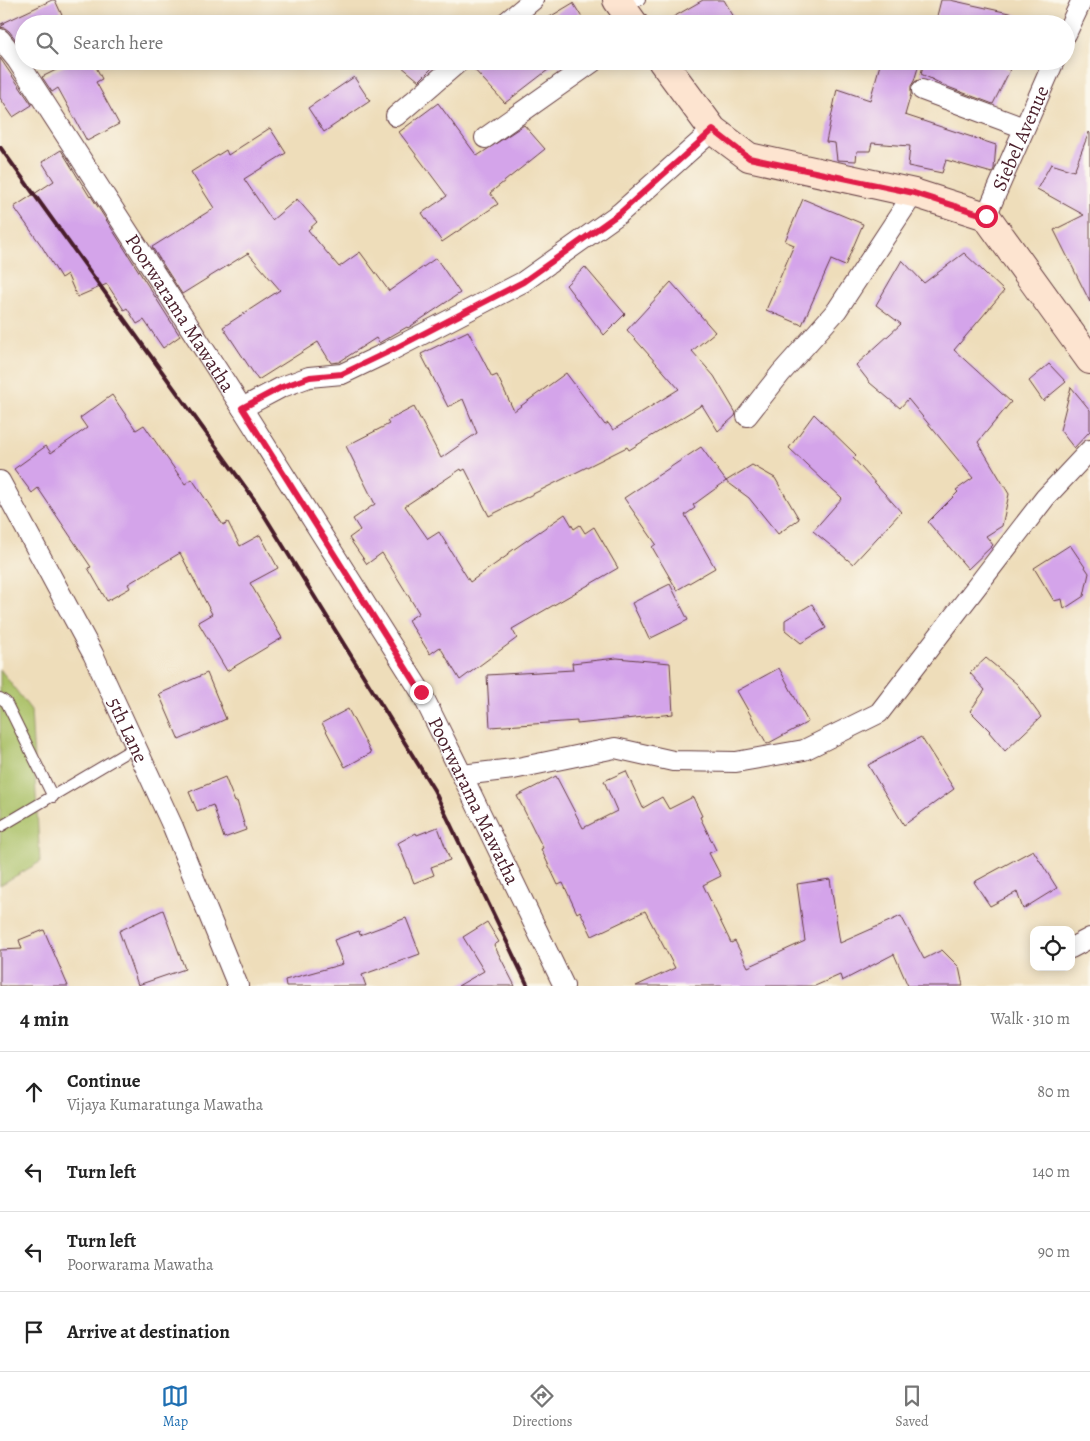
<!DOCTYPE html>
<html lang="en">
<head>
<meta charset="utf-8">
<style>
  :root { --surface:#fff; --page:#f2f2f2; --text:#222; --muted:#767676; --line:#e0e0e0; --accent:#1f6fb2 }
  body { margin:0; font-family:Alegreya,serif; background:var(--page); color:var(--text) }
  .controls { position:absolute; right:15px; bottom:15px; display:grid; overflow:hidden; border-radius:10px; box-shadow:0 2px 12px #0003 }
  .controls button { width:45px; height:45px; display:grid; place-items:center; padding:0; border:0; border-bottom:1px solid var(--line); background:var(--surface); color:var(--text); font:25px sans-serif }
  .stop { position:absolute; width:15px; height:15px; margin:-11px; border:4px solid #e11d48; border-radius:50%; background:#fff }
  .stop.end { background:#e11d48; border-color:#fff; box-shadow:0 1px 5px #0008 }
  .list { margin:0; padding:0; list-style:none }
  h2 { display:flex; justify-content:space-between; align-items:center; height:65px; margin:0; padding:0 20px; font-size:21px }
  h2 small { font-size:16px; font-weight:400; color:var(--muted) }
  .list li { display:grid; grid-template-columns:32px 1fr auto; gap:15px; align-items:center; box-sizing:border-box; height:80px; padding:0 20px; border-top:1px solid var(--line) }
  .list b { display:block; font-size:19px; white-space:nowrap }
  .list p { margin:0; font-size:16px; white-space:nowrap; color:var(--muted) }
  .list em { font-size:16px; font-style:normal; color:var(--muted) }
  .icon { flex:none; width:28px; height:28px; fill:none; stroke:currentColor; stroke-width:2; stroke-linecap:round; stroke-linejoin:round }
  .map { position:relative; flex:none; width:1090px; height:986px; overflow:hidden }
  .search { position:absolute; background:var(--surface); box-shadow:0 2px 12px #0003; left:15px; right:15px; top:15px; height:55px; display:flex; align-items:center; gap:12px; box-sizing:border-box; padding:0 18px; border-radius:28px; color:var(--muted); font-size:19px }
  .sheet { height:385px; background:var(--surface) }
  nav { display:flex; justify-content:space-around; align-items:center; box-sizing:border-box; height:70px; border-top:1px solid var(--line); background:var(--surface); font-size:14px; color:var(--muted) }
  nav a { display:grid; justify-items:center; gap:2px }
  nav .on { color:var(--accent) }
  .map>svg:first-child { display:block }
</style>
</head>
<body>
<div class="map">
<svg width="1090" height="986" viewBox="0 0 1090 986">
  <rect width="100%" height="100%" fill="#fbf7ec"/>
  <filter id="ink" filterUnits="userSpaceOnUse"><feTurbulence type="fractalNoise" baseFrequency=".02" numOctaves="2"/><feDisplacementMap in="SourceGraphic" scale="10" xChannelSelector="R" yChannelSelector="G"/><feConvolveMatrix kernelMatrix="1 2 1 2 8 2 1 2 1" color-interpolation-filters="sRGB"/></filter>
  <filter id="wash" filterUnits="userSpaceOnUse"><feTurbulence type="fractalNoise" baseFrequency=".0096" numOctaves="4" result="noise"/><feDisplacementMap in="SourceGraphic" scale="20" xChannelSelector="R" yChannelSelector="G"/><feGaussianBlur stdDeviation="1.12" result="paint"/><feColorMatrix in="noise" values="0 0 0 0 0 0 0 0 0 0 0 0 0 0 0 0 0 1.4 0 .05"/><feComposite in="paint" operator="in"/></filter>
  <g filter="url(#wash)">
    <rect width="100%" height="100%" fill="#eeddba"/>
    <polygon fill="#a9c065" stroke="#7a7048" points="0,669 31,710 40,862 0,885"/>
    <g id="blocks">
      <g fill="#d4a4ea">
        <polygon points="52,0 55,0 66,24 24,24 24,43 20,45 9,31 5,28 0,27 5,24 1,24"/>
        <polygon points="703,0 724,0 738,24 661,24"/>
        <polygon points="941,0 950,0 1018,15 1017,24 935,24"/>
        <polygon points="573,3 586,24 538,24"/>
        <polygon points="0,58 32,105 13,117 0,98"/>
        <polygon points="74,61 93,61 102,79 96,82 119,124 87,141 58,88 52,92 42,77"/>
        <polygon points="395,61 439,61 419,81"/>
        <polygon points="476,61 572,61 560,69 557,63 505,103 471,66"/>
        <polygon points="881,61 920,61 914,81 911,86 911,94 905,115 996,145 994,169 992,173 946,160 942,173 908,166 910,146 872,143 870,151 857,151 856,161 837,160 835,143 826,142 837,89 870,100"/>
        <polygon points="924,61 991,61 1010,70 993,104 948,87 921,74"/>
        <polygon points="354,77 370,101 324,132 308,108"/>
        <polygon points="438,103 477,156 524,125 545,149 490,193 498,204 442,242 422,213 447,196 399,132"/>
        <polygon points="270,128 286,153 244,179 272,220 297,199 317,222 308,230 339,267 360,252 389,291 436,258 460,293 408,328 407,327 379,343 376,338 339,362 331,363 318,342 258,380 223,327 280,290 248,253 182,294 152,247 214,208 191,172 226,150 228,155"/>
        <polygon points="1089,132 1090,133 1090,302 1054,230 1084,215 1037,189 1051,164 1074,171"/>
        <polygon points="61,150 90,197 91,196 180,336 163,348 144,320 137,324 127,308 124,310 107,284 77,297 67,274 61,278 41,245 14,207 54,181 42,162"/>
        <polygon points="803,199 863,224 845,266 831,260 802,325 766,310 794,245 785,241"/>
        <polygon points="964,253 1004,291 954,350 1011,402 978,442 1009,494 1002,526 986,536 993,545 968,569 928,522 958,492 956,490 973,478 908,399 900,408 870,383 856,365 901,324 876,305 902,260 924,283"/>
        <polygon points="585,267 625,314 604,335 566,285"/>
        <polygon points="671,282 715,332 692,351 714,376 736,413 735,416 718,431 702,405 629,450 627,447 489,516 465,469 462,471 461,469 405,506 428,539 439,532 470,582 508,555 507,554 565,514 574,529 580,525 585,533 594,527 618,568 512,629 517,638 460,680 440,647 430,654 408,620 419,613 382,553 367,564 349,538 360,530 353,519 375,504 346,446 389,424 387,421 414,407 441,458 477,433 463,399 448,407 421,354 468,331 492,377 497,375 514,411 566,373 605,425 608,423 613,430 679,389 627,330"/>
        <polygon points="1049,364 1066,382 1043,401 1029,381"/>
        <polygon points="1071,387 1090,410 1090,431 1074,448 1060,430"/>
        <polygon points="112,395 136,430 144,425 185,484 192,479 223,525 228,522 240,546 260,535 278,568 250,583 282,638 227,671 198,622 212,614 180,553 128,584 130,588 107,601 88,568 91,567 38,488 32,493 14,469 46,446 51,453 87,428 80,418"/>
        <polygon points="814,414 856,455 853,458 901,512 853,564 813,531 842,498 789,448"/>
        <polygon points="701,447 726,481 693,505 695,508 685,515 715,568 677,590 652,547 656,544 624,498"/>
        <polygon points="752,465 775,478 799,519 778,534 749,498 726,481"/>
        <polygon points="1070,545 1089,573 1084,596 1064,609 1062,599 1054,601 1034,568"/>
        <polygon points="670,584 688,620 649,639 632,603"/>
        <polygon points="812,604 826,628 801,643 785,630 785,620"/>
        <polygon points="617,658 670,663 673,714 577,724 577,721 490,727 487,675 573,670 572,663"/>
        <polygon points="986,658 1017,684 1041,717 1005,751 989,732 990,731 970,711 985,690 970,673"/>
        <polygon points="779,668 808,722 767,744 737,691"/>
        <polygon points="207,673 226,719 179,740 159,694"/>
        <polygon points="348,709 371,753 345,767 322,723"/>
        <polygon points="921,737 954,789 904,825 868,765"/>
        <polygon points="626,771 643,808 662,797 669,809 693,797 702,816 700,817 716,850 709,853 721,876 703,885 731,943 735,941 748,967 805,941 797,884 830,879 840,943 901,916 924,959 942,950 959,967 963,986 908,986 894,954 842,981 840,975 815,986 636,986 675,968 645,911 592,936 580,911 577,913 563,883 558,885 541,849 543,848 517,796 556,776 583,828 617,811 604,781"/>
        <polygon points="225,777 235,802 237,801 246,830 224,838 213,805 197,811 189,792"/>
        <polygon points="438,827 450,860 431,867 434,875 414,883 398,843 416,833 417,835"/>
        <polygon points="1033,850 1057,888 1023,909 1017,892 990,906 974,882"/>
        <polygon points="163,910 185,969 138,985 119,931"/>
        <polygon points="406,918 420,954 362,975 366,986 286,986 285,980 343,964 334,940 359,931 360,935"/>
        <polygon points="487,922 499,942 494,945 515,986 458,986 484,971 463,937"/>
        <polygon points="44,930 68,986 0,986 0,950 22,949 19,940"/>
      </g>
    </g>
  </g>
  <g filter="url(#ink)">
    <use href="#blocks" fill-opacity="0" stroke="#633c40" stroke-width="1"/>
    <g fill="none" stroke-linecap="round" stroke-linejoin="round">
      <defs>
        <g id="lane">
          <polyline points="621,5 640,0"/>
          <polyline points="0,698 6,702 53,797"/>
          <polyline points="0,827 137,746"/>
        </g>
        <g id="street">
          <polyline points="504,24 533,0"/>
          <polyline points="1066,34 1082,0"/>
          <path id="s1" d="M 0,39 L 17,60 L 242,408 L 421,692 L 462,775 L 564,986"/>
          <polyline points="922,90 1024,128"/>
          <polyline points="396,116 460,61"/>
          <polyline points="485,138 594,61"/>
          <path id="s2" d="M 986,216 L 1054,61"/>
          <polyline points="242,408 282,387 309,377 342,374 388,352 523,282 620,213 713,130"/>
          <polyline points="747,416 781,373 837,310 914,193"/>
          <path id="s3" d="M 0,481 L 93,654 L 173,827 L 238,986"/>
          <polyline points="462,775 513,769 615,748 673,761 736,762 804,750 879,713 1045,498 1090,450"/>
          <polyline points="1071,948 1090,938"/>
        </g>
        <g id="secondary">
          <polyline points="617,0 634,24"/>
          <polyline points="662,61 713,130 749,157 914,193 986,216 1090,360"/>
        </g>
      </defs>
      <use href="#lane" stroke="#633c40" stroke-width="12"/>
      <use href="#street" stroke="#633c40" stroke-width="22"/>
      <use href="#secondary" stroke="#633c40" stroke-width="30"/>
      <use href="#lane" stroke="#fff" stroke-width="10"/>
      <use href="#street" stroke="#fff" stroke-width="20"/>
      <use href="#secondary" stroke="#fde4d0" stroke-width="28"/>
      <polyline stroke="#4a1f2b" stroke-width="4" points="0,147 256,502 434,790 528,986"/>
    </g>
  </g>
  <g fill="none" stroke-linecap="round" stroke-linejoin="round" filter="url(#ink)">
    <polyline stroke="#e11d48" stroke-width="6" points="421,692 242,408 282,387 310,377 342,374 388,352 523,282 620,213 713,130 749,158 914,193 986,216"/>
  </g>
  <g text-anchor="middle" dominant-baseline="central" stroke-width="4" stroke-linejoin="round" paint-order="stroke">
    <g font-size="20" fill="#4a1f2b" stroke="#fbf7ec">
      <text stroke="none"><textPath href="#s2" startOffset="85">Siebel Avenue</textPath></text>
      <text stroke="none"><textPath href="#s1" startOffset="328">Poorwarama Mawatha</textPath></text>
      <text stroke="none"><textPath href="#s3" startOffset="280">5th Lane</textPath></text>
      <text stroke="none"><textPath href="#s1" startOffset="898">Poorwarama Mawatha</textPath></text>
    </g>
  </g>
</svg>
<div class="controls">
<button><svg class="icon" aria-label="locate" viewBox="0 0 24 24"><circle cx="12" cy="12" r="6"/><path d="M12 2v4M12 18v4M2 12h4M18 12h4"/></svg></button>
</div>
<div class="stop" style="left:986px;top:216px"></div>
<div class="stop end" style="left:421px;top:692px"></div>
<div class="search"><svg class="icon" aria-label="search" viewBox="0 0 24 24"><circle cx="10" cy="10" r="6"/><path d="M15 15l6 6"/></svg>Search here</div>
</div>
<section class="sheet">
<h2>4 min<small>Walk · 310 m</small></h2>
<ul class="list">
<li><svg class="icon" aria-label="ahead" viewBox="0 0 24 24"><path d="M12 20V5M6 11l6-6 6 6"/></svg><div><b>Continue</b><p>Vijaya Kumaratunga Mawatha</p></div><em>80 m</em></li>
<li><svg class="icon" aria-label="left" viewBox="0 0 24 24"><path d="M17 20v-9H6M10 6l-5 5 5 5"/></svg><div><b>Turn left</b></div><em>140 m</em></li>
<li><svg class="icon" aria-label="left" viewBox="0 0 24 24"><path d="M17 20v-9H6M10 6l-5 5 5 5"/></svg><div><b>Turn left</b><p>Poorwarama Mawatha</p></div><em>90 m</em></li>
<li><svg class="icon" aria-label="arrive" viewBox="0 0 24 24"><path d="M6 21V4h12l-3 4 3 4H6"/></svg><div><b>Arrive at destination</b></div></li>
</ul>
</section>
<nav>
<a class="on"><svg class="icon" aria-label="map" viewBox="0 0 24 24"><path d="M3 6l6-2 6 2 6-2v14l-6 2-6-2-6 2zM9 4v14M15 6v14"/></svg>Map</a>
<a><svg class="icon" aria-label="directions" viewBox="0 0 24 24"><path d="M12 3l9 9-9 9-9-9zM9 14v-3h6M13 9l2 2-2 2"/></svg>Directions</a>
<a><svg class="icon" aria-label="saved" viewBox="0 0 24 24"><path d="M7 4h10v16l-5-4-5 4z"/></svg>Saved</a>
</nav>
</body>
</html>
